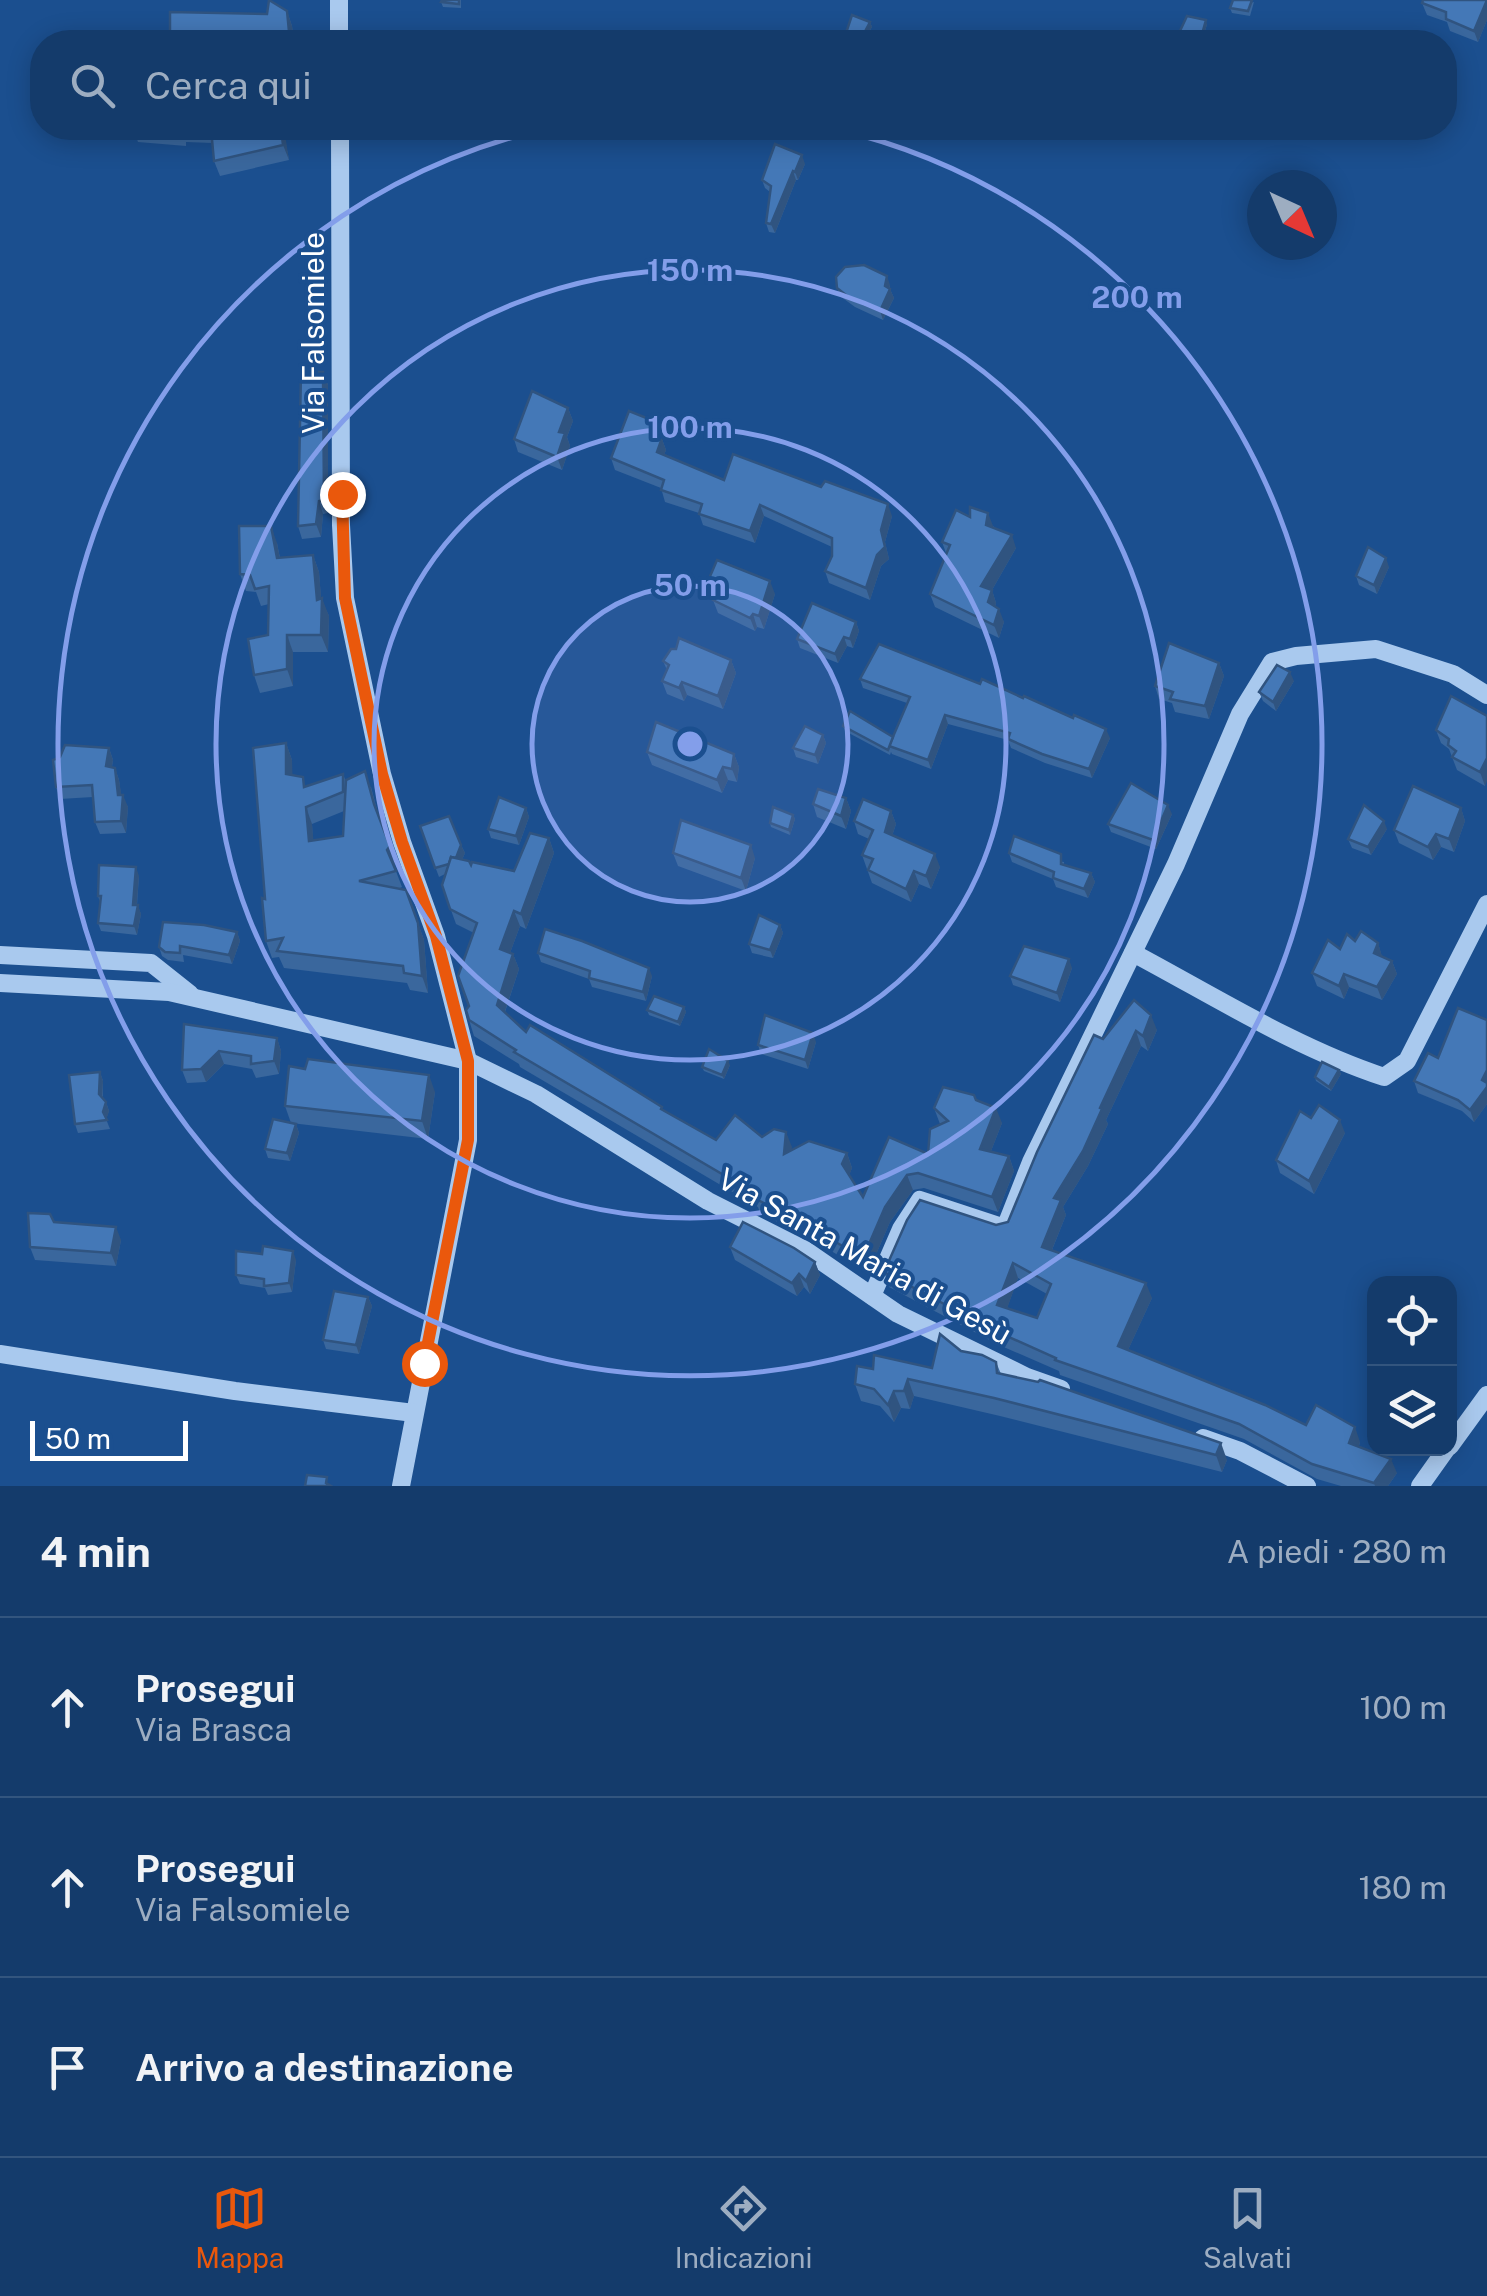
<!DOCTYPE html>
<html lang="it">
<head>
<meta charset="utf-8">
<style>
  :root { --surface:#143b6b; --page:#1d4271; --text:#f1f3f6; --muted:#9dadc1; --line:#33557e; --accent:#ea580c }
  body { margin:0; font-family:"Public Sans",sans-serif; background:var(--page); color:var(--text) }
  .controls { position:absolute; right:30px; bottom:30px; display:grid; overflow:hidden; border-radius:20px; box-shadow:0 5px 25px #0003 }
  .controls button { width:90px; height:90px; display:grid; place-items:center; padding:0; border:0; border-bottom:2px solid var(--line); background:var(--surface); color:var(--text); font:50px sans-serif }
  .compass { position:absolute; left:1247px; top:170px; width:90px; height:90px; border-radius:50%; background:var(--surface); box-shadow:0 5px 25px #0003; rotate:136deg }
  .scale { position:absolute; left:30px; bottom:25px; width:158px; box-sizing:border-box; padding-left:10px; border:5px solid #fff; border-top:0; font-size:28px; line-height:35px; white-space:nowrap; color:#fff; -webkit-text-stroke:8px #1b4f8f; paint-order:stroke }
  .stop { position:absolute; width:30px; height:30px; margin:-22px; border:8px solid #ea580c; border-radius:50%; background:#fff }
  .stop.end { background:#ea580c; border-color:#fff; box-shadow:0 2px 10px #0008 }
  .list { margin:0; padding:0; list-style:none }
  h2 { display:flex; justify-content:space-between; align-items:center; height:130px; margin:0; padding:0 40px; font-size:42px }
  h2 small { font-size:32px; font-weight:400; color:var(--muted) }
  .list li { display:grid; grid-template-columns:65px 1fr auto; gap:30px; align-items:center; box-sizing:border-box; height:180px; padding:0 40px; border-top:2px solid var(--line) }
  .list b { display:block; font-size:38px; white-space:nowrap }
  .list p { margin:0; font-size:32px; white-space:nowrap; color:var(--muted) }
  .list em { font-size:32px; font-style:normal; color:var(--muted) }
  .icon { flex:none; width:55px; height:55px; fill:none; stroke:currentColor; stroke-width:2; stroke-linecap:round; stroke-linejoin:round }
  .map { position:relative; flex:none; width:1487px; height:1486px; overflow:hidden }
  .search { position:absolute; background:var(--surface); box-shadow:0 5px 25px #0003; left:30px; right:30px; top:30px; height:110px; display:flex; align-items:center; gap:25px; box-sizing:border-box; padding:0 35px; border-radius:40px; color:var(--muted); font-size:38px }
  .sheet { height:670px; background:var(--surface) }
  nav { display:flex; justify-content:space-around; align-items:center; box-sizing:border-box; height:140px; border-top:2px solid var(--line); background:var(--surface); font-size:28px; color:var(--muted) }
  nav a { display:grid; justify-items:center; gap:5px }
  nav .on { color:var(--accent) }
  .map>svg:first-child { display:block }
</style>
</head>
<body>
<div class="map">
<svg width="1487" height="1486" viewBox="0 0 1487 1486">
  <rect width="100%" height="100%" fill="#1b4f8f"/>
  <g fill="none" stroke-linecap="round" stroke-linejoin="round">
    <g stroke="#a9c9ee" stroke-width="18">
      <polyline points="339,42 339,0"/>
      <polyline points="340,128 341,525 345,598 382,774 402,842 436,936 468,1061 468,1140 401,1486"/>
      <path d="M 1133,953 C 1214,996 1296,1048 1384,1077 L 1407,1061 L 1487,904"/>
      <polyline points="0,955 151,963 190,994"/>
      <polyline points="0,983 169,992 468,1061 536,1094 708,1201 805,1250 898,1314 1027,1377 1061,1389"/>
      <polyline points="872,1296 901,1229 920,1200 1005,1228 1031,1162 1176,864 1240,714 1272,662 1296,656 1376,649 1453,674 1487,695"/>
      <polyline points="0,1354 235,1391 414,1413"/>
      <polyline points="1203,1438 1240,1451 1307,1486"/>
      <polyline points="1450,1446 1487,1395"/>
      <polyline points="1420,1486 1447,1448"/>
    </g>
  </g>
  <g fill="#3a679d" fill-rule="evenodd">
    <polygon points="461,0 461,8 443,7 441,2"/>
    <polygon points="1487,0 1487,20 1478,42 1450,31 1447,22 1427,15 1422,3"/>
    <polygon points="1254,2 1250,16 1232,13 1230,8"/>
    <polygon points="287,11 292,26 294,42 170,42 267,14"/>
    <polygon points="870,22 872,27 863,42 848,37 846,33"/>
    <polygon points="1207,24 1202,42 1193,42 1180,38 1179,33"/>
    <polygon points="133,128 283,128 289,160 220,176 214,161 213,143 186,142 186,146 138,142"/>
    <polygon points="805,164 798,180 796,180 775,233 769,232 766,223 770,192 765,188 762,180"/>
    <polygon points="890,285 890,289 894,298 883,320 855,307 840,296 837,288"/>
    <polygon points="323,372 328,385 328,513 323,514 321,537 302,539 298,526"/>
    <polygon points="568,408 573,421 567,437 570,446 562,470 518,452 514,439"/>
    <polygon points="664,434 662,439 666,450 664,455 724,480 892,516 885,542 889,559 881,566 870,600 829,583 825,571 832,556 832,547 764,516 755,543 703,525 699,513 665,502 661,488 615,470 611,458"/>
    <polygon points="993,526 1016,548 992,590 996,603 995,607 1004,622 999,638 935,607 930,594 946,553 942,542"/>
    <polygon points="277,543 280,558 313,555 319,572 321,599 329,616 328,652 293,652 293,686 260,693 254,675 268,635 269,604 261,606 256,592 246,591 240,574"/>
    <polygon points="1389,567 1377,594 1359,585 1356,576"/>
    <polygon points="708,581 775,594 764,629 757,627 755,631 718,613 713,600 716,595 713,594"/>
    <polygon points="856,622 859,631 853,648 847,646 838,663 800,648 797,639"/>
    <polygon points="731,660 736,673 723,709 687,695 684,701 667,694 662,681 667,670 663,661"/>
    <polygon points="1219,663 1224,676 1209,719 1175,712 1172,703 1159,699 1155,686"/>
    <polygon points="860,679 1110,738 1092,778 1045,763 1011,748 1008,740 948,724 931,769 892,754 891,752 890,755 845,731 843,726 893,737 907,703 863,688"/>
    <polygon points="1294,681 1276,711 1263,701 1259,692"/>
    <polygon points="1487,716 1485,786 1457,770 1449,749 1441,743 1436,730"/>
    <polygon points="823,735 826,743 818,764 796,757 793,748"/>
    <path d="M 286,743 L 292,760 L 292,775 L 306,787 L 343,774 L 346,782 L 371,787 L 379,817 L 396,863 L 394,866 L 402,887 L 398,889 L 406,890 L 424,940 L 428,993 L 410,990 L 407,983 L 284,968 L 279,957 L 272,958 L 266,941 L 265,899 ZM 344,811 L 343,836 L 313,840 L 312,824 Z"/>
    <polygon points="109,748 113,760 112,767 115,768 119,780 121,795 128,807 126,833 100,834 95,822 93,797 60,799 56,787"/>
    <polygon points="647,752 734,754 739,767 737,782 728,780 722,793 652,765"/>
    <polygon points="846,798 851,811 846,829 817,817 813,804"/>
    <polygon points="526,808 529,817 519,845 491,838 488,829"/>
    <polygon points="1461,808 1465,821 1454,852 1441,847 1433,860 1399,843 1394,830"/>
    <polygon points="891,811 896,824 892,836 940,867 931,889 919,884 911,902 872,883 862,855 869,839 858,834 854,821"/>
    <polygon points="1172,814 1156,849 1111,832 1108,824"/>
    <polygon points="793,815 795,819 790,835 771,827 770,823"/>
    <polygon points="420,826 461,845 465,853 462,860 471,865 514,871 549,838 554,853 526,929 520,926 510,953 513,954 519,969 505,1012 526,1032 716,1140 762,1137 786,1132 791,1150 847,1153 852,1168 849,1175 863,1197 928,1154 940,1124 934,1108 976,1100 1002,1123 991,1151 1009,1156 1014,1171 998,1212 924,1188 913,1190 890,1222 868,1273 811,1239 760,1213 758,1207 520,1067 519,1064 474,1036 469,1020 469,1006 474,933 456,924 442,885 445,874 439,877"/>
    <polygon points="1387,829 1371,855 1352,848 1348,839"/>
    <polygon points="673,853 755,858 746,891 678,866"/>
    <polygon points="1009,853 1064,862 1064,865 1091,873 1095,882 1088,898 1056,887 1053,879 1012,862"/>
    <polygon points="139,876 137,905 141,914 137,935 101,931 98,923 100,902 98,896"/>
    <polygon points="780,925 783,933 773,958 752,953 749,944"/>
    <polygon points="237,932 240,941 232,964 183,955 184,962 168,960 162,956 159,947"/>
    <polygon points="1355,941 1378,943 1382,957 1392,961 1397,974 1382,1000 1349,987 1344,999 1317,986 1312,973 1340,949"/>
    <polygon points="538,953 652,976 646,1001 592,987 589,979 541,962"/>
    <polygon points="1072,968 1060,1002 1013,985 1010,976"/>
    <path d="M 1134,1000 L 1157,1030 L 1148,1051 L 1141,1046 L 1106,1120 L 1108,1124 L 1088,1166 L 1063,1207 L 1066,1215 L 1052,1250 L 1152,1298 L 1128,1350 L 1306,1425 L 1360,1442 L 1359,1446 L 1397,1473 L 1388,1486 L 1341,1486 L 1317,1479 L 1244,1439 L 1060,1375 L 1059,1371 L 999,1345 L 889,1287 L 884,1272 L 996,1225 L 1008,1222 L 1103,1039 ZM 1018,1278 L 1047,1294 L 1037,1318 L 1007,1308 Z"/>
    <polygon points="684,1007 686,1012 680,1026 649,1015 647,1010"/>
    <polygon points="1487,1020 1487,1104 1474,1122 1462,1111 1418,1093 1414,1081 1438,1058"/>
    <polygon points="184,1024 277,1038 281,1051 279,1074 256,1078 252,1069 224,1064 206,1082 187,1083 182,1070"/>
    <polygon points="816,1042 808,1069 761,1054 758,1045"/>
    <polygon points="730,1065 724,1079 704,1071 702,1067"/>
    <polygon points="1339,1070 1341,1074 1331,1091 1316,1081 1315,1077"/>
    <polygon points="100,1072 103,1081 103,1098 106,1102 109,1111 106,1119 110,1129 78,1133 75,1124"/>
    <polygon points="435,1092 428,1139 291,1123 285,1106"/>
    <polygon points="1311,1118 1345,1133 1314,1194 1280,1173 1276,1160"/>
    <polygon points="296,1124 299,1133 290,1161 268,1158 265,1149"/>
    <polygon points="54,1222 121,1240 116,1266 35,1260 30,1247"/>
    <polygon points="730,1247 815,1262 820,1275 810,1294 804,1287 797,1296 735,1260"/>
    <polygon points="262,1254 296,1260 292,1292 268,1295 265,1288 240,1284 236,1275"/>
    <polygon points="368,1297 372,1306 359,1354 326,1349 323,1340"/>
    <polygon points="996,1362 1001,1374 1038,1382 1227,1460 1222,1472 1000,1416 914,1396 910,1409 901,1408 894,1422 880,1406 861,1401 855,1384 873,1369 932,1368"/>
  </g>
  <g fill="#305480">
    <polygon points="1487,0 1487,20 1478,42 1474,31"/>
    <polygon points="287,11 292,26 294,42 290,42"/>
    <polygon points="1206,20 1207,24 1202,42 1200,42"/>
    <polygon points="870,22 872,27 862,42 861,39"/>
    <polygon points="281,128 284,128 289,160 283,145"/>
    <polygon points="802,155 805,164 798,180 795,172"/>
    <polygon points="793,171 796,180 775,233 771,224"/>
    <polygon points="887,276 890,285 889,293 890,289 894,298 883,320 880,311"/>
    <polygon points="323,372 328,385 328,513 324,500"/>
    <polygon points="568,408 573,421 567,437 570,446 562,470 557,457 559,432"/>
    <polygon points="659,423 664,434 662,439 666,450 661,463 657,452 657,433"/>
    <polygon points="319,501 323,514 321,537 316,524"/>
    <polygon points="888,504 892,516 885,542 889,559 881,566 870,600 866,588"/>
    <polygon points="760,505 764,516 755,543 750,531"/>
    <polygon points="988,513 993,526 991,538 986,525"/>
    <polygon points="271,526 277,543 283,575 277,558"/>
    <polygon points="1012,535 1016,548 992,590 996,603 993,615 981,586"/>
    <polygon points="313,555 319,572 322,608 322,598 329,616 328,652 321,635"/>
    <polygon points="1386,558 1389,567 1377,594 1374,585"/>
    <polygon points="770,581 775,594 764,629 759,616"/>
    <polygon points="999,609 1004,622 999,638 994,625"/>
    <polygon points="753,614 757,627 755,631 750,618"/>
    <polygon points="856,622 859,631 853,648 850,639"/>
    <polygon points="287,635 293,652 293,686 287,669"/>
    <polygon points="844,637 847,646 838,663 835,654"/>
    <polygon points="731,660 736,673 723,709 718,696"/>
    <polygon points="1219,663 1224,676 1209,719 1205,706"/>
    <polygon points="1290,672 1294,681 1276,711 1273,702"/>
    <polygon points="682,682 687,695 684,701 679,688"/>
    <polygon points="945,715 948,724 931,769 928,760"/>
    <polygon points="1106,729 1110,738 1092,778 1089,769"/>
    <polygon points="823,735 826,743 818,764 815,755"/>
    <polygon points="286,743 292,760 293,791 286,774"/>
    <polygon points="109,748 113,760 110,777 106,766"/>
    <polygon points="734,754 739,767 737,782 732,769"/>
    <polygon points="1487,758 1487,781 1485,786 1480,772"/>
    <polygon points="723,767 728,780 722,793 717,780"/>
    <polygon points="115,768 119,780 123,805 123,795 128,807 126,833 121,821"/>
    <polygon points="846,798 851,811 846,829 841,816"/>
    <polygon points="1168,805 1172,814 1156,849 1153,840"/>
    <polygon points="306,807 312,824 315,858 309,841"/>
    <polygon points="526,808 529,817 519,845 516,836"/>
    <polygon points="1461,808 1465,821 1454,852 1449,839"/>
    <polygon points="891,811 896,824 889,845 885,832"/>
    <polygon points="793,815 795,819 790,835 789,830"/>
    <polygon points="1384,821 1387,829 1371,855 1368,847"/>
    <polygon points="1436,834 1441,847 1433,860 1428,847"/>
    <polygon points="549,838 554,853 526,929 521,914"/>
    <polygon points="461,845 465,853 457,871 454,862"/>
    <polygon points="751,845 755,858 746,891 741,878"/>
    <polygon points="390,846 396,863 394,866 387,850"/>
    <polygon points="935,854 940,867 931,889 926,876"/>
    <polygon points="136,867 139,876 136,914 133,905"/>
    <polygon points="914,871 919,884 911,902 906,889"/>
    <polygon points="1091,873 1095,882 1088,898 1084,889"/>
    <polygon points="138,905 141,914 137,935 134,926"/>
    <polygon points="514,911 520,926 506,964 500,949"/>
    <polygon points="418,923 424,940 428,993 422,976"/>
    <polygon points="780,925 783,933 773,958 770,950"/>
    <polygon points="237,932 240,941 232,964 229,955"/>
    <polygon points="1378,943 1382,956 1378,966 1374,953"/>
    <polygon points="513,954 519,969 502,1020 497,1005"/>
    <polygon points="1069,959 1072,968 1060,1002 1057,993"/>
    <polygon points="1392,961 1397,974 1382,1000 1377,987"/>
    <polygon points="649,968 652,976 646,1001 643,992"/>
    <polygon points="1344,974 1349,987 1344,999 1339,986"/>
    <polygon points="684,1007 686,1012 680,1026 678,1022"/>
    <polygon points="1151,1015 1157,1030 1148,1051 1143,1036"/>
    <polygon points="1136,1031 1141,1046 1106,1120 1108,1124 1088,1166 1063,1207 1066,1215 1047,1262 1042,1247 1054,1198"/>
    <polygon points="813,1033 816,1042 808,1069 805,1060"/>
    <polygon points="277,1038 281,1051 279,1074 274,1061"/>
    <polygon points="219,1051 224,1064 206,1082 201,1069"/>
    <polygon points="728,1061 730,1065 724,1079 722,1075"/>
    <polygon points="1339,1070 1341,1074 1331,1091 1329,1087"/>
    <polygon points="1487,1070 1487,1104 1474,1122 1470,1110"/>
    <polygon points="100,1072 103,1081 102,1103 99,1094"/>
    <polygon points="429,1075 435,1092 428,1139 422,1121"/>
    <polygon points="106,1102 109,1111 106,1121 103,1112"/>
    <polygon points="996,1108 1002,1123 986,1164 980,1149"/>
    <polygon points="1340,1120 1345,1133 1314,1194 1309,1181"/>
    <polygon points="296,1124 299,1133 290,1161 287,1153"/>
    <polygon points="786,1132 792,1147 789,1169 784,1154"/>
    <polygon points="847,1153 852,1168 848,1179 842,1164"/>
    <polygon points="1009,1156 1014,1171 998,1212 992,1197"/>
    <polygon points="907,1175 913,1190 890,1222 868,1273 863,1258 885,1207"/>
    <polygon points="116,1227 121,1240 116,1266 111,1253"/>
    <polygon points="293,1251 296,1260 292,1292 289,1283"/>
    <polygon points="815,1262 820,1275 810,1294 806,1281"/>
    <polygon points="1013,1263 1018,1278 1003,1320 997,1305"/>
    <polygon points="799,1274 804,1287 797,1296 792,1283"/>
    <polygon points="1146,1283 1152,1298 1123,1361 1118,1346"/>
    <polygon points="368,1297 372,1306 359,1354 356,1345"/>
    <polygon points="908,1379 914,1396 910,1409 904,1391"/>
    <polygon points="894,1391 901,1408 894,1422 888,1405"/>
    <polygon points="1355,1427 1360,1442 1355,1458 1349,1443"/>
    <polygon points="1221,1443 1227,1460 1222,1472 1216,1455"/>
    <polygon points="1391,1459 1397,1473 1388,1486 1375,1486 1374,1483"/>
  </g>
  <g fill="#4478b7" stroke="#305480" stroke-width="2.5" fill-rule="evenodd">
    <polygon points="269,0 287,11 290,42 253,42 253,38 211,39 211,42 170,42 170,12 267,14"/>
    <polygon points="442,0 459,0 459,4 441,2"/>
    <polygon points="1233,0 1252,0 1248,11 1230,8"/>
    <polygon points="1423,0 1487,0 1474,31 1446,19 1446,12 1422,3"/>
    <polygon points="852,15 870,22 861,39 846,33"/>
    <polygon points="1187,16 1206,20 1200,41 1179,33"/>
    <polygon points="133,128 181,128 181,131"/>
    <polygon points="182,128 281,128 283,145 214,161 211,129"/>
    <polygon points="775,144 802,155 795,172 793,171 771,224 766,223 771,186 762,180"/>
    <polygon points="864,265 887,276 885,286 890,289 880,311 851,299 837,288 836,277 845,267"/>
    <polygon points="301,372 323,372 324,500 319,501 316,524 298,526"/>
    <polygon points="532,391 568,408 559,432 565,433 557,457 514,439"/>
    <polygon points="629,411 659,423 657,433 662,438 657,452 724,480 733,454 821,487 825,481 888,504 881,530 885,547 877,555 866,588 825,571 832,556 832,538 760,505 750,531 699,514 702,504 661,490 664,480 611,458"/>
    <polygon points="970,507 988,513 986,525 1012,535 981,586 992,590 988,602 999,609 994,625 930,594 950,545 942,542 956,510 970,517"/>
    <polygon points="239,526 271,526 277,558 313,555 317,600 322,598 321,635 287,635 287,669 254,675 248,639 268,635 269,586 255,589 250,575 240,574"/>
    <polygon points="1368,547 1386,558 1374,585 1356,576"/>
    <polygon points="717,560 770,581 759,616 753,614 750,618 713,600 720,586 708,581"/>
    <polygon points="812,603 856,622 850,639 844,637 835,654 797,639"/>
    <polygon points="679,638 731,660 718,696 682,682 679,688 662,681 669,665 663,661 671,649 676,649"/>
    <polygon points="1169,643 1219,663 1205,706 1170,699 1173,692 1155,686"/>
    <polygon points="879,644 980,684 982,679 1023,698 1024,696 1073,718 1074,715 1106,729 1089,769 1042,754 1008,739 1010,733 945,715 928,760 889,746 910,697 860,679"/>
    <polygon points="1277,665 1290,672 1273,702 1259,692"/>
    <polygon points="1451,696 1487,716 1487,758 1480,772 1452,757 1456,751 1448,745 1449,739 1436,730"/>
    <polygon points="850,711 893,737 888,750 843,726"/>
    <polygon points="656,722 734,754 732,769 723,767 717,780 647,752"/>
    <polygon points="805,726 823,735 815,755 793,748"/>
    <polygon points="286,743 286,774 303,777 304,787 343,774 343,792 306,807 309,841 343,836 346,780 365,771 374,804 390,846 387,850 396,871 359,881 406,890 418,923 422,976 404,973 403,966 277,951 283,938 266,941 262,898 265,899 253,748"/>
    <polygon points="65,745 109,748 106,766 115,768 118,795 123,795 121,821 95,822 92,785 56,787 53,760 60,757"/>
    <polygon points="1131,783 1168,805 1153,840 1108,824"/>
    <polygon points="1413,786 1461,808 1449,839 1436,834 1428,847 1394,830"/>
    <polygon points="818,789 846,798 841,816 813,804"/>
    <polygon points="499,797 526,808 516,836 488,829"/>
    <polygon points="863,799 891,811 885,832 935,854 926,876 914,871 906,889 868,870 873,859 862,855 873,830 854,821"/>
    <polygon points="1364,805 1384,821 1368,847 1348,839"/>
    <polygon points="773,807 793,815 789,830 770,823"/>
    <polygon points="449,816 461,845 456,858 451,857 449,864 435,868 420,826"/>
    <polygon points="681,820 751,845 741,878 673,853"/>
    <polygon points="530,833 549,838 521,914 514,911 500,949 513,954 497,1005 526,1032 530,1025 662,1107 661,1109 716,1140 735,1115 762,1137 774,1129 786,1132 784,1154 809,1141 847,1153 842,1164 863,1197 889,1137 928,1154 930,1129 948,1121 934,1108 943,1087 974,1095 976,1100 996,1108 980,1149 1009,1156 992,1197 918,1173 907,1175 885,1207 863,1258 805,1224 754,1198 756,1194 514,1052 516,1050 469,1020 466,1010 469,1006 458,976 477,923 450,909 442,885 451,857 469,861 471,865 472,862 514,871"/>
    <polygon points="1014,836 1061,854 1061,864 1091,873 1084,889 1053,878 1054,872 1009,853"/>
    <polygon points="99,865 136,867 133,905 138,905 134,926 98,923 101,896 98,896"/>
    <polygon points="759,915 780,925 770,950 749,944"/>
    <polygon points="163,922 204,925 237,932 229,955 180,946 180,953 165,952 159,947"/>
    <polygon points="545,929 582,941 649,968 643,992 589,978 590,971 538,953"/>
    <polygon points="1361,931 1378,943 1374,953 1392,961 1377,987 1344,974 1339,986 1312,973 1328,940 1340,949 1347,934 1355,941"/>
    <polygon points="1024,946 1069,959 1057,993 1010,976"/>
    <polygon points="654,996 684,1007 678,1022 647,1010"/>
    <path d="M 1134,1000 L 1151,1015 L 1143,1036 L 1136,1031 L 1100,1108 L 1102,1109 L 1083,1151 L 1054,1198 L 1061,1200 L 1042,1247 L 1146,1283 L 1118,1346 L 1265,1405 L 1306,1425 L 1316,1405 L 1355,1427 L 1349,1443 L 1391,1459 L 1374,1483 L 1312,1464 L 1239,1424 L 1055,1360 L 1056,1358 L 993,1330 L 884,1272 L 907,1220 L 920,1200 L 996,1225 L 1008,1222 L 1037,1152 L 1094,1035 L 1103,1039 ZM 1013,1263 L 1051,1284 L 1037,1318 L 997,1305 Z"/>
    <polygon points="1458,1008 1487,1020 1487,1070 1482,1080 1487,1083 1487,1087 1470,1110 1458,1100 1414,1081 1428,1053 1438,1058"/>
    <polygon points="765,1015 813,1033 805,1060 758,1045"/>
    <polygon points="184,1024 277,1038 274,1061 251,1064 251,1056 219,1051 201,1069 182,1070"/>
    <polygon points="709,1049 728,1061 722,1075 702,1067"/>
    <polygon points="308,1059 429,1075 422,1121 285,1106 289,1066 305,1069"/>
    <polygon points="1322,1062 1339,1070 1329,1087 1315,1077"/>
    <polygon points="100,1072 99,1094 106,1102 103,1112 107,1120 75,1124 69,1075"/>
    <polygon points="1319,1105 1340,1120 1309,1181 1276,1160 1300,1111 1311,1118"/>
    <polygon points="273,1119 296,1124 287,1153 265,1149"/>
    <polygon points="28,1213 50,1214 54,1222 116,1227 111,1253 30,1247"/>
    <polygon points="743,1222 794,1248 815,1262 806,1281 799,1274 792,1283 730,1247"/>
    <polygon points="263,1246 293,1251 289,1283 264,1286 264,1279 236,1275 236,1251 262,1254"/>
    <polygon points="334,1291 368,1297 356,1345 323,1340"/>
    <polygon points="940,1334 961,1351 982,1355 996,1362 997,1373 1038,1382 1040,1380 1221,1443 1216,1455 994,1398 908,1379 904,1391 894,1391 888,1405 874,1389 855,1384 857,1366 873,1369 874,1355 932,1368"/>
    <polygon points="307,1475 327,1477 326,1483 331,1486 305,1486"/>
  </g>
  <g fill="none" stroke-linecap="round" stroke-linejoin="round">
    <polyline stroke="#ea580c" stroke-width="12" points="342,494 345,598 382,774 402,842 436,936 468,1061 468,1140 424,1363"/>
  </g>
  <circle cx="690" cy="744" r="158" fill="#839eea" fill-opacity=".12"/>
  <g fill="none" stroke="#839eea" stroke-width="5">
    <circle cx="690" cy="744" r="158"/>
    <circle cx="690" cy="744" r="316"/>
    <circle cx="690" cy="744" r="474"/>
    <path d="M832 128A632 632 0 1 1 548 128"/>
  </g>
  <g text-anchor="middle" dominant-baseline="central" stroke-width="8" stroke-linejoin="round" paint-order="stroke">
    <g font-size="30" fill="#fff" stroke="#1b4f8f">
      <text transform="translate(313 333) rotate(-90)">Via Falsomiele</text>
      <text transform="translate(865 1256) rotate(29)">Via Santa Maria di Gesù</text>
    </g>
  </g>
  <circle cx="690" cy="744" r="15" fill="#839eea" stroke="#1b4f8f" stroke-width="5"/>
  <g font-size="30" text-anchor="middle" font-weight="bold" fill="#839eea" stroke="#1b4f8f" stroke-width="8" stroke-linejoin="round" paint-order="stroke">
    <text x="690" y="281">150 m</text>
    <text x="1137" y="308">200 m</text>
    <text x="690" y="438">100 m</text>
    <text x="690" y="596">50 m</text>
  </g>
</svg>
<div class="controls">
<button><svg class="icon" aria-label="locate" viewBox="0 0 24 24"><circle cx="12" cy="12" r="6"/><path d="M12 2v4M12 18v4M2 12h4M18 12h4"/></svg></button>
<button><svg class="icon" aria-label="layers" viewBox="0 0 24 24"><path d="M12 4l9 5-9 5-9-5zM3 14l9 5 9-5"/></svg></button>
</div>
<svg class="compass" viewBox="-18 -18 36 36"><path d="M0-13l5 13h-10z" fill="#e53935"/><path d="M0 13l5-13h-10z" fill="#9dadc1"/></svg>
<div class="scale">50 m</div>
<div class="stop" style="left:424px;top:1363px"></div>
<div class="stop end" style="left:342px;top:494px"></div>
<div class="search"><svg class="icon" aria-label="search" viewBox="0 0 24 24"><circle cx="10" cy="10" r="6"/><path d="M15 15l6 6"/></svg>Cerca qui</div>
</div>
<section class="sheet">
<h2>4 min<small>A piedi · 280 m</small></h2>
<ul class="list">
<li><svg class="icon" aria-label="ahead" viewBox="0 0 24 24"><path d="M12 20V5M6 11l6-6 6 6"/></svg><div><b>Prosegui</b><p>Via Brasca</p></div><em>100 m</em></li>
<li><svg class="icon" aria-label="ahead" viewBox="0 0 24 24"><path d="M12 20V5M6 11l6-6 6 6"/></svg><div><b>Prosegui</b><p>Via Falsomiele</p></div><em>180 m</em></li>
<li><svg class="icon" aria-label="arrive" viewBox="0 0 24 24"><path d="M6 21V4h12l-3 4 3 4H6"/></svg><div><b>Arrivo a destinazione</b></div></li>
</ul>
</section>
<nav>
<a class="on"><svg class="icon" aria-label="map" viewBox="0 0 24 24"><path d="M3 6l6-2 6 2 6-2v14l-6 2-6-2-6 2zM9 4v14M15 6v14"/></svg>Mappa</a>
<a><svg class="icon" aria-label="directions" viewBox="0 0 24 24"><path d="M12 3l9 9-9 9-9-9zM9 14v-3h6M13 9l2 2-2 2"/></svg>Indicazioni</a>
<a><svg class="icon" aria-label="saved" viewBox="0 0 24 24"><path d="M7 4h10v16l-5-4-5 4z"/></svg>Salvati</a>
</nav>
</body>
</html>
